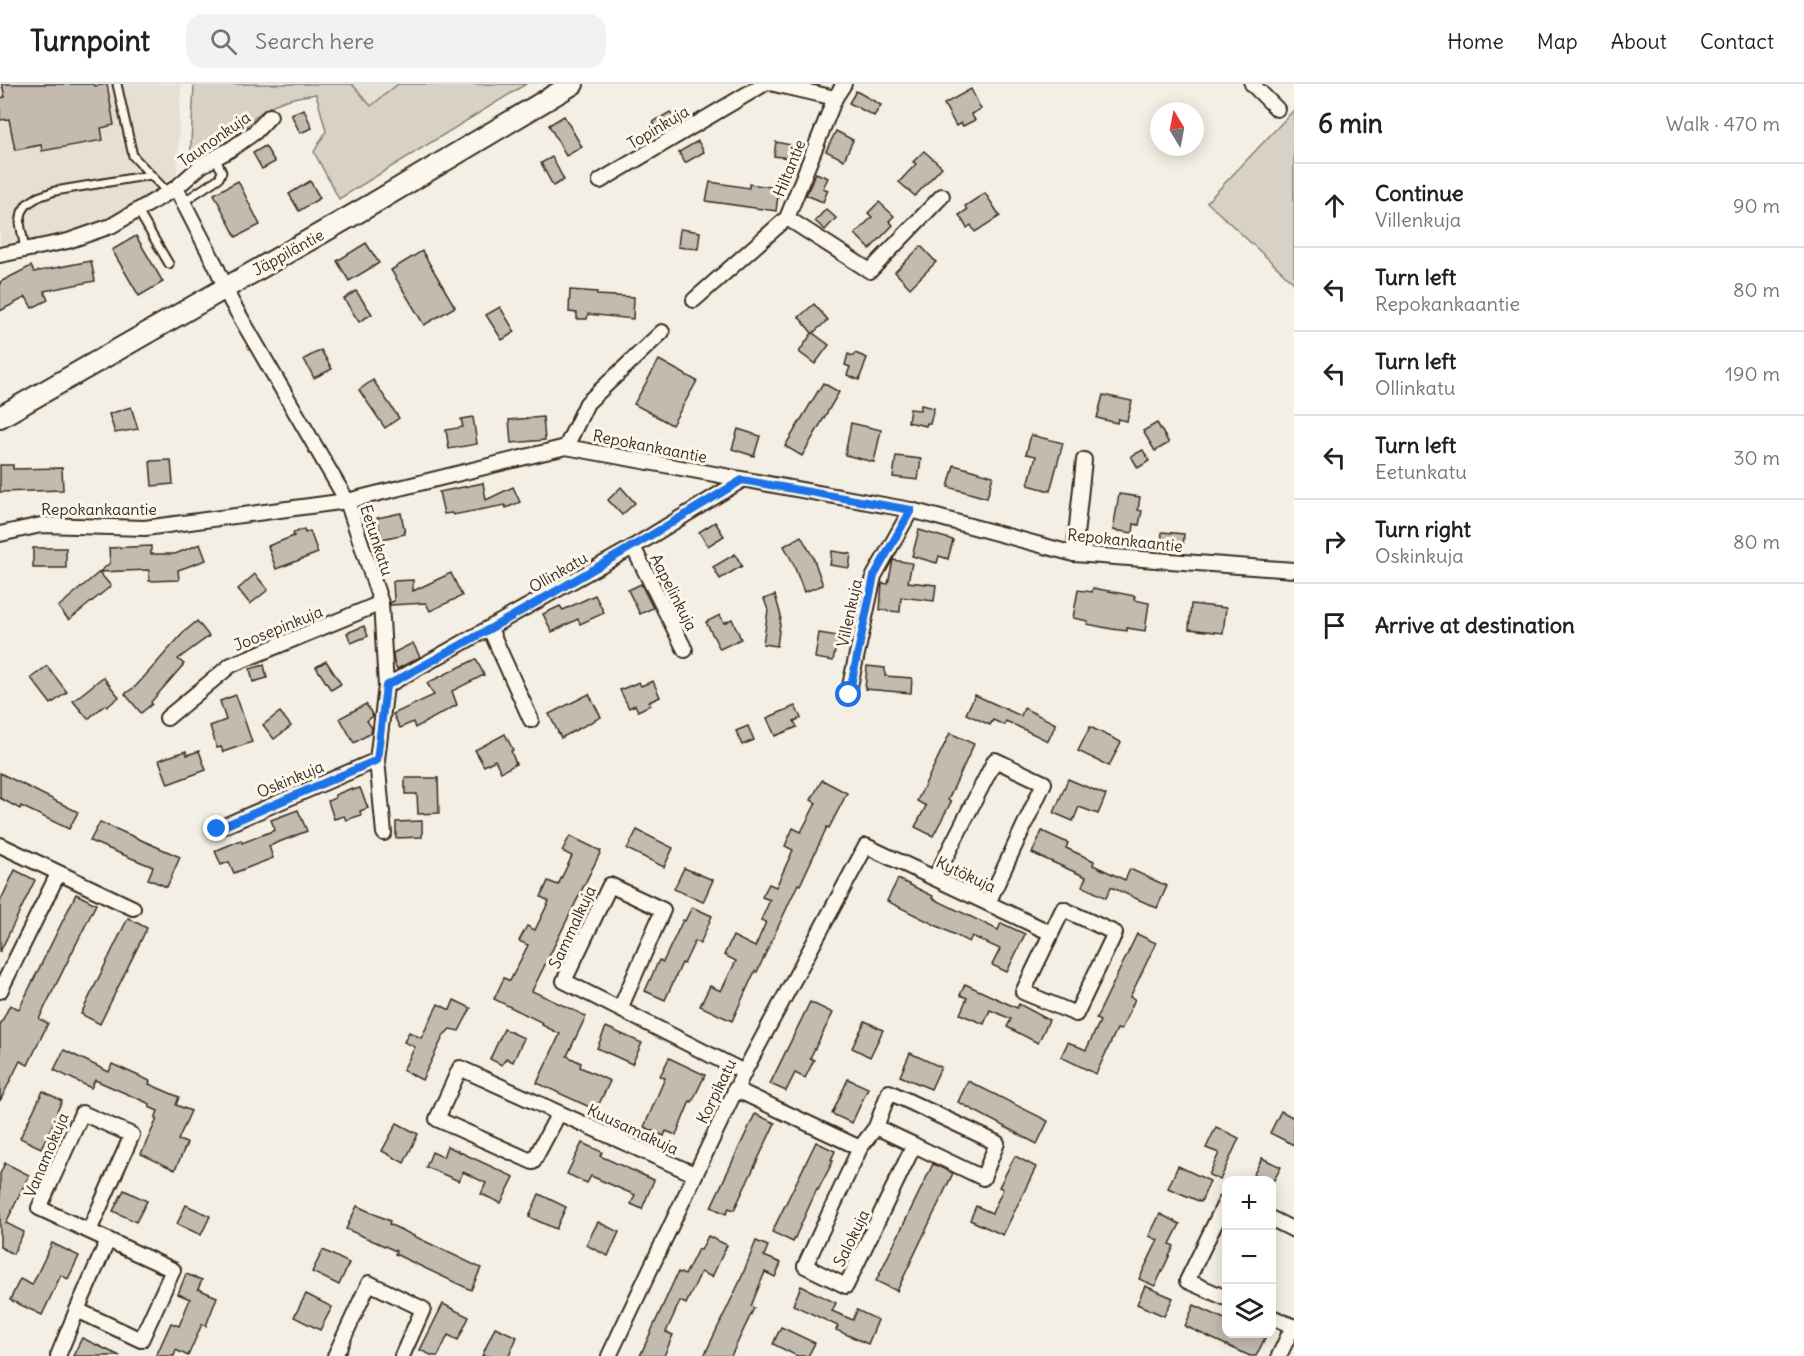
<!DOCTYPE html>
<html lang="en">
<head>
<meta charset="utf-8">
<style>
  :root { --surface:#fff; --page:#f2f2f2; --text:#202124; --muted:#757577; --line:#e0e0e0 }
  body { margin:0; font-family:Delius,sans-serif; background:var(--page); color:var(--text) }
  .controls { position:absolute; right:18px; bottom:18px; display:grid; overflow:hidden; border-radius:12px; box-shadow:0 3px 15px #0003 }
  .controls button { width:54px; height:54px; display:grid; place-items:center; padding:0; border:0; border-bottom:2px solid var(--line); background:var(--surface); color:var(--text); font:30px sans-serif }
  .compass { position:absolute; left:1150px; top:18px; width:54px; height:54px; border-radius:50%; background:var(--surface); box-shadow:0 3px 15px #0003; rotate:350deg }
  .stop { position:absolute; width:18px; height:18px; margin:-14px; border:4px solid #1a73e8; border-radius:50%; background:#fff }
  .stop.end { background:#1a73e8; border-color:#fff; box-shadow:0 2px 6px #0008 }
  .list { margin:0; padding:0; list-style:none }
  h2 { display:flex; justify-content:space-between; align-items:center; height:78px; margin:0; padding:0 24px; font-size:26px }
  h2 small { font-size:20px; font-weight:400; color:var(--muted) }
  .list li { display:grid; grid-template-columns:39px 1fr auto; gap:18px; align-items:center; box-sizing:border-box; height:84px; padding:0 24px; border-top:2px solid var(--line) }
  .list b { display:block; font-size:22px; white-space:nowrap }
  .list p { margin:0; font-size:20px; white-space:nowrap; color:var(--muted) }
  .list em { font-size:20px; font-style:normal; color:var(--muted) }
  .icon { flex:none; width:33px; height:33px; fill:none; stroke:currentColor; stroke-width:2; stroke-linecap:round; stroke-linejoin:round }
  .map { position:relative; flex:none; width:1294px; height:1272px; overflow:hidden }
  header { display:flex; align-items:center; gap:36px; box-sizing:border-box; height:84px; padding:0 30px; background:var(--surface); border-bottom:2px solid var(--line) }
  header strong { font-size:28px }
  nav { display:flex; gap:33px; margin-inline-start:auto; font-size:21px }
  .search { width:420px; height:54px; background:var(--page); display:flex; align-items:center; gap:15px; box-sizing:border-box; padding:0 21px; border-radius:18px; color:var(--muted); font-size:22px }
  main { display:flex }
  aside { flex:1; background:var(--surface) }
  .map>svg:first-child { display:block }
</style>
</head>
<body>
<header>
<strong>Turnpoint</strong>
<div class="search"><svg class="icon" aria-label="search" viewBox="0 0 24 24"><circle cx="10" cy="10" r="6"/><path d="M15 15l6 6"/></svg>Search here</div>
<nav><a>Home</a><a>Map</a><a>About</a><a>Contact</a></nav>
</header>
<main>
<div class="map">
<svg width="1294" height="1272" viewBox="0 0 1294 1272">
  <rect width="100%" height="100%" fill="#f3efe4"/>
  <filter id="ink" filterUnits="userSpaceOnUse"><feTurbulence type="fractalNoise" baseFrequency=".0167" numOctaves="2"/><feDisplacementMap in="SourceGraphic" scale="12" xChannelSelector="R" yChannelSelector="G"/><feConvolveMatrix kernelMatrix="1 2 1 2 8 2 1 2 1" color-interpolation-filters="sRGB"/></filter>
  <g filter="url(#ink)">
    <g fill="#e5dfd4">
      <polygon points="0,0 181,0 177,90 148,111 104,137 83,145 0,163"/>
      <polygon points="352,0 398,0 371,22"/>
    </g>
    <g fill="#d8d1c6" stroke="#8a7e72" stroke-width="1.5">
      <path d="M 194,0 L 352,0 L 371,22 L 398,0 L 526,0 L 339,115 L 314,68 L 326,47 L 316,10 C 293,13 272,18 255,33 C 249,38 245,45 238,50 C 223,61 207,70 190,79 Z"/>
      <polygon points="1294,26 1294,199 1207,118"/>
    </g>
    <g fill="#c3bbb0" stroke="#3b2a1e" stroke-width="1.5">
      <polygon points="2,0 94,0 95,2 107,0 114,41 101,44 103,56 42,67 41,61 15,66 9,35 0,36 0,14 5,13"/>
      <polygon points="971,5 981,25 971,30 975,36 963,42 961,39 956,42 944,20"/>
      <polygon points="856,7 881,21 874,32 849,19"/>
      <polygon points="304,25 312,44 300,49 291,30"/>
      <polygon points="670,28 677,41 660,51 653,38"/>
      <polygon points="564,32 582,63 566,72 549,41"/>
      <polygon points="836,47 853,56 844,76 826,67"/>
      <polygon points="698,57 704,68 685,79 679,68"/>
      <polygon points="776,58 791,61 789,74 774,72"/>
      <polygon points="265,62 275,78 262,85 253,69"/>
      <polygon points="924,67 942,83 915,112 899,98 916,80 913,78"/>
      <polygon points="552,73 564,96 553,102 541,79"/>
      <polygon points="816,89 828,94 823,104 828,106 823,118 806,111"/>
      <polygon points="238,97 260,141 236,153 214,110"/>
      <polygon points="310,97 320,114 299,127 289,110"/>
      <polygon points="710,98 749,104 749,100 779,104 776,127 706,117"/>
      <polygon points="985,109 1000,132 975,148 971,141 967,144 959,131 967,126 965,122"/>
      <polygon points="879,118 894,132 889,137 893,141 870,165 855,150 872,133 868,129"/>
      <polygon points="826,125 836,134 825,146 815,137"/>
      <polygon points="680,145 700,148 698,165 678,163"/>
      <polygon points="136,152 163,198 139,212 112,166"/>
      <polygon points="366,159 379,179 349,197 337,177"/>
      <polygon points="921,162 936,178 910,204 895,188"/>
      <polygon points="422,167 455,223 424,241 391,186"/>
      <polygon points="91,177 95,197 44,207 48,216 32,224 26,213 0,227 0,198 31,182 34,188"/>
      <polygon points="570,206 597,208 597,211 634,213 633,235 588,230 587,235 577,235 577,229 569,228"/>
      <polygon points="356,207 372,230 359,238 344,215"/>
      <polygon points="814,220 828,236 813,249 829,261 815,280 799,268 812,249 799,233"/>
      <polygon points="500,223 515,248 502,256 486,231"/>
      <polygon points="321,266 332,285 314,294 304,275"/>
      <polygon points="855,269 867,274 859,296 847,291 850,283 845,281 848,270 853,272"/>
      <polygon points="659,276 697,297 672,341 634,320"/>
      <polygon points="373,296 399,334 385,344 359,306"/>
      <polygon points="823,299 839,308 802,372 785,362"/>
      <polygon points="1103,311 1132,317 1127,337 1118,335 1117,339 1097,334"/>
      <polygon points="921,321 934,324 930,340 927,339 926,342 908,338 910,325 920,326"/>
      <polygon points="131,323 138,345 115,349 109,330"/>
      <polygon points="473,333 477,360 449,365 446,346 463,343 461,335"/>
      <polygon points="543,333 545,356 511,359 509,336"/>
      <polygon points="851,339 881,346 874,378 845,371"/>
      <polygon points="1157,339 1169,359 1155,367 1143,347"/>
      <polygon points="738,345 760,352 754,372 732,365"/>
      <polygon points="1031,351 1063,359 1050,407 1028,401 1036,372 1026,370"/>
      <polygon points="1143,366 1149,377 1138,384 1131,372"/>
      <polygon points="896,372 921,375 918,396 893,393"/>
      <polygon points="171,376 173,400 152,402 150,377"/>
      <polygon points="0,381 13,381 13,385 62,384 63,406 0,408"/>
      <polygon points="954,381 993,392 987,414 948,403"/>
      <polygon points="483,399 486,416 513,403 520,418 506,424 505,421 453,431 452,429 444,430 439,408"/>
      <polygon points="621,403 635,419 622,431 608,416"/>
      <polygon points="1119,410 1140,413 1138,426 1142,427 1139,441 1134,440 1133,449 1113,446"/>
      <polygon points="401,429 405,450 382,455 377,434"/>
      <polygon points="715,438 724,452 708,462 699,448"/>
      <polygon points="304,445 305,449 310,447 318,469 276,485 268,462 294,452 293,449"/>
      <polygon points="919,446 953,456 948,475 939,472 937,479 912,472"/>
      <polygon points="1162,448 1184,450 1183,464 1161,462"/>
      <polygon points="801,452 813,473 823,501 804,508 793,479 784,462"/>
      <polygon points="200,460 206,476 178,486 179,496 149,497 149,486 99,488 111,502 69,536 58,523 110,479 109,464 151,462 151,470 175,470"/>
      <rect x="33" y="464" width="33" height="20"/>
      <polygon points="832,467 851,470 849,484 830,481"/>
      <polygon points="735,470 742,482 720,495 713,483"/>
      <polygon points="893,476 912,479 908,498 936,501 934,517 901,513 900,528 880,526 882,499 888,500"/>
      <polygon points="451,489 462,512 430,527 426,519 390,521 390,519 394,517 393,497 413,496 413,507"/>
      <polygon points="255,490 268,506 250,520 238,505"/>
      <polygon points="641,500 653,524 640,530 628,506"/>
      <polygon points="1093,504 1135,512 1134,516 1149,519 1145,547 1127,544 1127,547 1112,545 1087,540 1088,537 1073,534 1078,506 1092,508"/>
      <polygon points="595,511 604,529 580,540 578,535 552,548 543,530 560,522 563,526"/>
      <polygon points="775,511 781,532 777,562 763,560 768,526 764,515"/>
      <polygon points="1191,520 1226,524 1223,549 1189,545"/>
      <polygon points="720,531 724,539 732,535 741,555 720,565 706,538"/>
      <polygon points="197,537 209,552 178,575 184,580 151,618 152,620 141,629 125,610 136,602 184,548"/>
      <polygon points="364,542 368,552 351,559 347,549"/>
      <polygon points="819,549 838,552 833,577 815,574"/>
      <polygon points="413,559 420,573 397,585 394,578 393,569"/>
      <polygon points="476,575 484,591 452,607 457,621 415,644 413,638 400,644 393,630 434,611 427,599"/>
      <polygon points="326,577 341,600 331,606 316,583"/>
      <polygon points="264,581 267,594 253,598 250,585"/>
      <polygon points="47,582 67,608 51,620 31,594"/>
      <polygon points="867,582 885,584 885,592 912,594 911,609 865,605"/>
      <polygon points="103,593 119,613 107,623 105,621 88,635 73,617"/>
      <polygon points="653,597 660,613 649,618 650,621 638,627 635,621 629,624 620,606 639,598 641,602"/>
      <polygon points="589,610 601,633 561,654 549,630"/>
      <polygon points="236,611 252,658 223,668 221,663 217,664 210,642 226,636 220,617"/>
      <polygon points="975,611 1021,632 1024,624 1056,640 1048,657 1006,637 1004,641 993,636 990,641 966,630"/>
      <polygon points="366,620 373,632 367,637 372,644 371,649 354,659 340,634"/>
      <polygon points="795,622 801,634 794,637 797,643 775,652 767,634"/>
      <polygon points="280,628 291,642 274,655 263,641"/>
      <polygon points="748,642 754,656 742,661 736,647"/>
      <polygon points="1090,643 1121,658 1109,682 1078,667"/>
      <polygon points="950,649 974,660 948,716 951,718 933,752 915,743 926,722 917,717"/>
      <polygon points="505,650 513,666 511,667 516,680 501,688 495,676 484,682 475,666"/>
      <polygon points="186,667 187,671 199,667 206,686 168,700 159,676"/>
      <polygon points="0,689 78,728 69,745 21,722 20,725 0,714"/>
      <polygon points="405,694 438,694 439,729 418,730 417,710 405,710"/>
      <polygon points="1068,695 1106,711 1098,730 1079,723 1073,737 1054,729"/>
      <polygon points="822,696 847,709 829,744 827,743 800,801 798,800 757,888 755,887 732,937 700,922 710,902 721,907 736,877 724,871 733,852 755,863 766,838 761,836 770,816 762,813 769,800 776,803 793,766 785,762 793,744 801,748 816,719 811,716"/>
      <polygon points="352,704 353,706 360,704 368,724 360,727 361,731 346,736 344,732 334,735 328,717 335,714 335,711"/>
      <polygon points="298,726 307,747 269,762 273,774 234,789 229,778 221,781 215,767 241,756 242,759 275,746 271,736"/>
      <polygon points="422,737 422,753 396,754 396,738"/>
      <polygon points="100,738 180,773 167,803 148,795 153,783 90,757"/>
      <polygon points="637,746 673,764 664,783 627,765"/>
      <polygon points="1042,747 1068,759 1066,764 1094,777 1093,781 1125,796 1130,785 1167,802 1157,824 1111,803 1106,814 1082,802 1086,793 1032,769"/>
      <polygon points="570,752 601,767 532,907 586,932 567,972 581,979 580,983 610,997 596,1026 537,999 560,950 542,941 543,939 494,915 504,894 510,897 528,861 519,857 527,842 535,846 549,817 541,813 548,797 558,801 572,772 562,767"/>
      <polygon points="684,784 713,796 703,818 674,805"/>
      <polygon points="15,786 35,796 0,868 0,818"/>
      <polygon points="898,795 933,812 932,814 998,846 1001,839 1025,850 1007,888 992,881 1000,865 972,852 969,858 887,817"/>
      <polygon points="76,810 96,820 39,935 48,939 28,981 20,977 0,1017 0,941 10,921 19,925"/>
      <polygon points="692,823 712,832 700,860 695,857 684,880 682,879 665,916 645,907 659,876 663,878 683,836 685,837"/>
      <polygon points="128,834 147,844 100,940 81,930"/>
      <polygon points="1137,850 1156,859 1130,913 1135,915 1121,946 1117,945 1096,990 1061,973 1068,958 1086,966 1100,937 1096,935"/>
      <polygon points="965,900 1017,924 1019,920 1049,936 1038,959 1007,943 1011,935 990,926 984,940 960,930 967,914 960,911"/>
      <polygon points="454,916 471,924 459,947 450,945 444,951 422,996 403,986 415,963 404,958 409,948 421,954 438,920 450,926"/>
      <polygon points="810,918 833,929 810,974 814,976 805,994 795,989 786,1007 770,1000"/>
      <polygon points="865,937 883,946 870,973 852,964"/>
      <polygon points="606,943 642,959 632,980 597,964"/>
      <polygon points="504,945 524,954 513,978 506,974 502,981 490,975"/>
      <polygon points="64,966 109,988 112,980 150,997 149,1000 179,1013 176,1021 191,1027 178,1056 187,1059 175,1086 141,1070 157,1035 155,1035 158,1027 149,1023 150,1020 95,996 91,1004 54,986"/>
      <polygon points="910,969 941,983 931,1005 900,992"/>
      <polygon points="669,974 705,991 692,1018 690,1017 676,1051 666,1047 664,1052 644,1043 665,994 660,992"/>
      <polygon points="848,995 868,1004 852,1039 832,1030"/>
      <polygon points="968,997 1048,1037 1037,1060 958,1018"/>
      <polygon points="43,1007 62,1017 57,1027 59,1028 41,1064 20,1054"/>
      <polygon points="1281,1027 1294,1034 1294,1061 1270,1049"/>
      <polygon points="755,1030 775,1039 734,1126 729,1124 726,1130 711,1123"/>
      <polygon points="397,1039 418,1050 404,1079 382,1067"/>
      <polygon points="1216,1043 1239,1054 1220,1096 1209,1091 1219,1069 1206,1064"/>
      <polygon points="816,1058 835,1067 831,1076 833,1077 818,1106 817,1105 793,1158 772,1148"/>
      <polygon points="582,1059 602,1068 600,1072 654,1096 642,1125 631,1120 635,1111 591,1092 587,1099 567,1090"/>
      <polygon points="447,1062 514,1093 501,1119 481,1110 486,1099 463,1088 459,1097 426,1083 432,1068 443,1073"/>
      <polygon points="1015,1072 1036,1083 1003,1151 970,1136 976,1122 992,1129 1003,1105 999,1103"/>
      <polygon points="1262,1074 1281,1083 1274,1096 1251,1096"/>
      <polygon points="5,1079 29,1091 6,1139 24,1148 13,1170 0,1163 0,1090"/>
      <polygon points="933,1080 953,1089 897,1207 876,1197"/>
      <polygon points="1178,1082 1210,1097 1201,1118 1168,1104"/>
      <polygon points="124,1106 147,1117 136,1138 113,1127"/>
      <polygon points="539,1110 566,1123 556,1145 529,1133"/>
      <polygon points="186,1121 210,1132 201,1151 177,1140"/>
      <polygon points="357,1122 390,1137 389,1140 481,1184 471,1206 395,1170 396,1167 346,1145"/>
      <polygon points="1160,1130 1180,1140 1170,1160 1174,1162 1155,1202 1139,1195 1158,1156 1149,1152"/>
      <polygon points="598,1138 619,1148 608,1172 586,1161"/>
      <polygon points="708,1152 727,1161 712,1193 701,1188 686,1220 680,1217 666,1248 673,1251 664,1272 640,1272 678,1188 685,1191 698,1165 701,1166"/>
      <polygon points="756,1157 768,1162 764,1172 781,1179 775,1193 765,1188 751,1222 754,1224 731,1272 704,1272 740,1197"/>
      <polygon points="52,1159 79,1172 68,1195 61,1191 42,1231 10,1216 20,1195 32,1201"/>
      <polygon points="323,1166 349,1179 339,1201 312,1188"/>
      <polygon points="186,1190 202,1196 198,1205 217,1213 206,1242 202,1240 188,1272 176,1266 174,1272 156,1272 171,1239 179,1242 190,1215 178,1210"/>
      <polygon points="801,1202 836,1219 832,1227 853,1236 857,1226 878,1236 868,1260 836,1246 838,1242 793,1221"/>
      <polygon points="1145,1202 1173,1214 1164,1232 1137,1220"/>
      <polygon points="306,1210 332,1223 320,1246 294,1233"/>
      <polygon points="443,1220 469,1233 458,1256 448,1251 438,1272 433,1272 420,1266"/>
      <polygon points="1194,1221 1227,1236 1227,1250 1256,1250 1265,1254 1256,1272 1250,1272 1185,1242"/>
      <polygon points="495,1243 517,1253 509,1272 482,1272"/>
      <polygon points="781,1243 815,1259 808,1272 797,1272 773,1260"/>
      <polygon points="82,1254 120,1272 73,1272"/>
    </g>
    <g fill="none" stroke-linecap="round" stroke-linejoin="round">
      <defs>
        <g id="service">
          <polyline points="117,0 133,72 168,109"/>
          <polyline points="183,118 219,94 222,88 215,73"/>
          <polyline points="138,127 169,180"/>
          <polyline points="25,165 20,139 22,128 27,120 38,113 55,107 151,91"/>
        </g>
        <g id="minor">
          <polyline points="774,0 835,14"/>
          <polyline points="1252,0 1277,25"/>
          <polyline points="600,97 764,0"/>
          <polyline points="176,104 216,182 231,217 347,417 381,519 386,602 377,676 384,749"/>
          <polyline points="787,134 870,187 942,112"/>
          <polyline points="0,171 68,157 111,142 176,104 202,81 231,65 255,48 270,32"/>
          <polyline points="694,216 787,134 835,14 844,0"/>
          <polyline points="566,363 587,319 662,248"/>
          <polyline points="0,450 41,441 145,444 347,417 566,363 911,426 1074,470 1294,486"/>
          <polyline points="633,463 685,566"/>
          <polyline points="1074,470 1084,376"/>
          <polyline points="490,545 531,636"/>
          <polyline points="386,602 633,463 742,396"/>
          <polyline points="848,611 874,492 911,426"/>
          <polyline points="167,634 231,581 381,519"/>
          <polyline points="217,745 377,676"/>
          <polyline points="0,761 133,824"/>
          <polyline points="935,794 995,676 1044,699 988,819"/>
          <polygon points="1063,825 1115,849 1076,930 1023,908"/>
          <polyline points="0,907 58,790"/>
          <polyline points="620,925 663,826 610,801 564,897 744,988"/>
          <polyline points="735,1005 860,1064 805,1182 846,1202 914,1061 983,1094 997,1059 889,1008 876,1043 860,1064"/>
          <polyline points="559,1029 533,1078 437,1035 460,984 694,1090"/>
          <polyline points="876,1043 914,1061"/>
          <polyline points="1226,1117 1187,1197 1226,1214"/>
          <polyline points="1272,1135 1294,1146"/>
          <polyline points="77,1226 108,1156"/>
          <polyline points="1272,1233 1294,1243"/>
          <polyline points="58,1272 77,1226 141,1256 173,1186 39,1124 82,1029 132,1051 89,1147"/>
          <polyline points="335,1272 369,1199 423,1225 402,1272"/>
          <polyline points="609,1272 744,988 866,762 1051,849"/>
          <polyline points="1279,1272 1293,1242"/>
        </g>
        <polyline id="secondary" points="0,333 374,119 573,0"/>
      </defs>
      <use href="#service" stroke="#3b2a1e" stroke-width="11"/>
      <use href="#minor" stroke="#3b2a1e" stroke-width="18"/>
      <use href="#secondary" stroke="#3b2a1e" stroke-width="24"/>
      <use href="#service" stroke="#fbf7ec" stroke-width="7"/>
      <use href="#minor" stroke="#fbf7ec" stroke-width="14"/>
      <use href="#secondary" stroke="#fbf7ec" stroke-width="20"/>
    </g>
  </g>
  <g fill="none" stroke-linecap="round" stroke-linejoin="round" filter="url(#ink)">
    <path stroke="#1a73e8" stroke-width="8" d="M 217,745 L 377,676 L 386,602 C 507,537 625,468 742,396 L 911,426 L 874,492 L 849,611"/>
  </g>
  <g text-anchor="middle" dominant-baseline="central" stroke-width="6" stroke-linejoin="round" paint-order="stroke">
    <g font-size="16" fill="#3b2a1e" stroke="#fbf7ec">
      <text transform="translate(658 43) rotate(-31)">Topinkuja</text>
      <text transform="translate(214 55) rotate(-35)">Taunonkuja</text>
      <text transform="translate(789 84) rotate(-68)">Hiltantie</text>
      <text transform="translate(288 168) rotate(-29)">Jäppiläntie</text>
      <text transform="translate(650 362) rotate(11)">Repokankaantie</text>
      <text x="99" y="425">Repokankaantie</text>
      <text transform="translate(377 456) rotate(72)">Eetunkatu</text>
      <text transform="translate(1125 456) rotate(6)">Repokankaantie</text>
      <text transform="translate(558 488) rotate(-30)">Ollinkatu</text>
      <text transform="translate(674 508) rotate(63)">Aapelinkuja</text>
      <text transform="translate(849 529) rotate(-78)">Villenkuja</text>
      <text transform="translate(278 544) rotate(-22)">Joosepinkuja</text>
      <text transform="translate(290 695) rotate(-23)">Oskinkuja</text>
      <text transform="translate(966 790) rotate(25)">Kytökuja</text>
      <text transform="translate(572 843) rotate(-65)">Sammalkuja</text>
      <text transform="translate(716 1007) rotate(-64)">Korpikatu</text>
      <text transform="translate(633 1045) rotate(25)">Kuusamakuja</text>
      <text transform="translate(46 1071) rotate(-67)">Vanamokuja</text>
      <text transform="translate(851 1154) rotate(-64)">Salokuja</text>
    </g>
  </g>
</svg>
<div class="controls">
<button>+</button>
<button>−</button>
<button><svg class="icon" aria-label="layers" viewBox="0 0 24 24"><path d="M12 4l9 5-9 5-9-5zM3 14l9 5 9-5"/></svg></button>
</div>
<svg class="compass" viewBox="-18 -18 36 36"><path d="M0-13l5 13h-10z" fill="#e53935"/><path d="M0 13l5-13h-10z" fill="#757577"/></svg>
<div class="stop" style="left:849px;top:611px"></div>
<div class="stop end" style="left:217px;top:745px"></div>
</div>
<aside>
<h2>6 min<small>Walk · 470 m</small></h2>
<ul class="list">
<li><svg class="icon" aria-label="ahead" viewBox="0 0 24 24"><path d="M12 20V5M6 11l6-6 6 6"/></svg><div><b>Continue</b><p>Villenkuja</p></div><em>90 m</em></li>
<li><svg class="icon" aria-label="left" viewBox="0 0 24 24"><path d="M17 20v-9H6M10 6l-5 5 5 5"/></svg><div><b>Turn left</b><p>Repokankaantie</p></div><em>80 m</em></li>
<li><svg class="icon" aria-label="left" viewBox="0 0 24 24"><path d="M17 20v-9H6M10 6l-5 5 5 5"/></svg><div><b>Turn left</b><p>Ollinkatu</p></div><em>190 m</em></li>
<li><svg class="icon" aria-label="left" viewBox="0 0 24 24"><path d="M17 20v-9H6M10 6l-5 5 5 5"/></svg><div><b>Turn left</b><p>Eetunkatu</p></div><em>30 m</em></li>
<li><svg class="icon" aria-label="right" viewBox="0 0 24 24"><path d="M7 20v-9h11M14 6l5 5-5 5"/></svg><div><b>Turn right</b><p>Oskinkuja</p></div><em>80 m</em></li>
<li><svg class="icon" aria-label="arrive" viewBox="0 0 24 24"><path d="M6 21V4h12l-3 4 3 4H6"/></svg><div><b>Arrive at destination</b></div></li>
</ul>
</aside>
</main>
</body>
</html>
